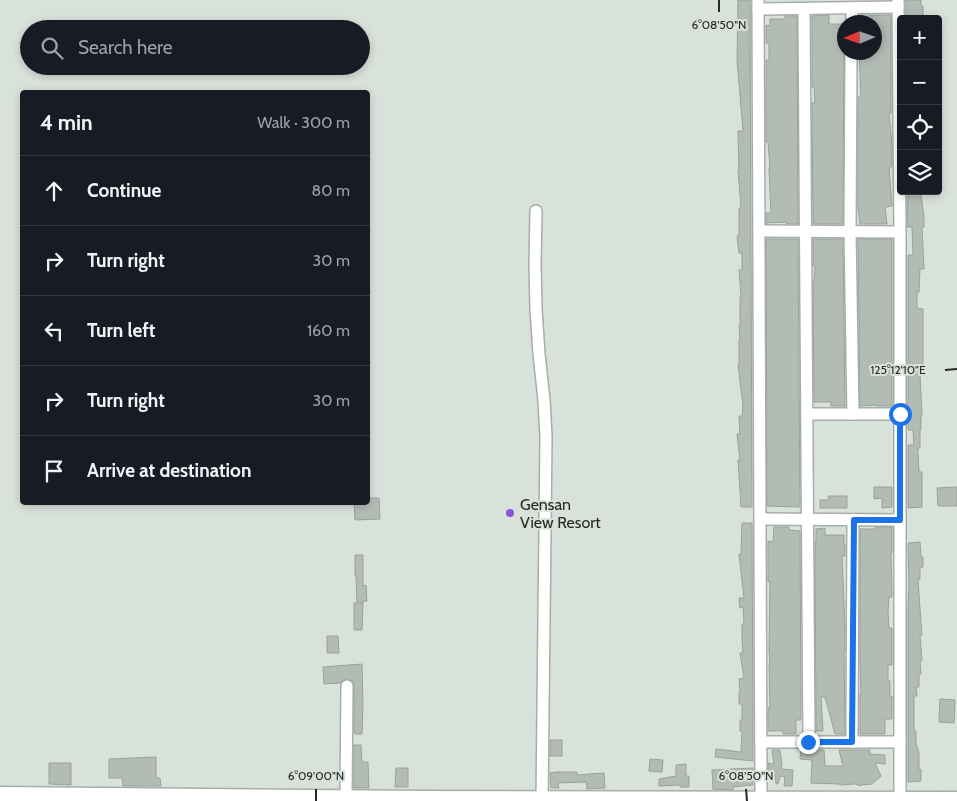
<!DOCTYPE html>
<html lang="en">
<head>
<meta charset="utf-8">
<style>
  :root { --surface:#171b24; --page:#20242c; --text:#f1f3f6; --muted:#9ea1a6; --line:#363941 }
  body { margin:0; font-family:Cabin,sans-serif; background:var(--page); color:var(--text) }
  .controls { position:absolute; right:15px; top:15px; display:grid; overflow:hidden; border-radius:5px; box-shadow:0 2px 8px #0003 }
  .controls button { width:45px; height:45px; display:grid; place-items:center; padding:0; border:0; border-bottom:1px solid var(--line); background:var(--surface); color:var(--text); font:25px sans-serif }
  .compass { position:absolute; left:837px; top:15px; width:45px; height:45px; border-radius:50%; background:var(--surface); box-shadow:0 2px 8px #0003; rotate:268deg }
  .stop { position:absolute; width:15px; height:15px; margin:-11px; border:4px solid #1a73e8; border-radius:50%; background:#fff }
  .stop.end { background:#1a73e8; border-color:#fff; box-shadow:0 1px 5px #0008 }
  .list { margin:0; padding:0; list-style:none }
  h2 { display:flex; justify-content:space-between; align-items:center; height:65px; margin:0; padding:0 20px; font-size:21px }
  h2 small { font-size:16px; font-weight:400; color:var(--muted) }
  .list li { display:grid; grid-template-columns:32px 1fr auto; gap:15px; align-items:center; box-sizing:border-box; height:70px; padding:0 20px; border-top:1px solid var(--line) }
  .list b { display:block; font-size:19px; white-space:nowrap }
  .list em { font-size:16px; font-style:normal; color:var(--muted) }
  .icon { flex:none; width:28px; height:28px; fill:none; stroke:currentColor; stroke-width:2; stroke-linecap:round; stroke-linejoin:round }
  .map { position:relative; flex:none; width:957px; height:801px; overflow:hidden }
  .search { position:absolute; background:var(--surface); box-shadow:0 2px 8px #0003; left:20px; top:20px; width:350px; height:55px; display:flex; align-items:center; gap:12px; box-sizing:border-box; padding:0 18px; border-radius:28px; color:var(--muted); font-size:19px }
  .panel { position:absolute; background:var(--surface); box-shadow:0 2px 8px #0003; left:20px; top:90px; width:350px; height:415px; border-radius:5px }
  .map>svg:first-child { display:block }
</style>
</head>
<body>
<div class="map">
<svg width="957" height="801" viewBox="0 0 957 801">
  <rect width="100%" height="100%" fill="#d9e2da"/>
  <g fill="#b3bcb4" stroke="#98a19a">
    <polygon points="738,0 750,0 752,507 741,507 738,460 740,460 737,434 740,434 739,416 742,416 743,405 738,365 739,365 739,340 740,340 739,326 740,326 740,297 741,297 739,270 742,270 742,253 739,253 737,236 739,235 739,208 741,208 738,170 739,170 738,131 743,131 737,60"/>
    <polygon points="906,0 921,0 921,6 923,6 923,17 906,17"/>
    <polygon points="829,15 829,24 844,24 843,224 813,224 812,103 815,103 814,87 812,87 812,16"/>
    <polygon points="876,15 891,15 891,113 889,113 892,145 892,167 889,167 892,206 885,207 887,224 860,224 858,208 858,97 861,97 859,52 875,52 875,48 877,48 876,22 859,22 860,17"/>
    <polygon points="785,16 797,16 798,224 786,224 786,222 766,223 766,213 771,213 769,168 770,168 768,142 766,142 766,60 769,60 769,43 766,43 766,25 770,26 770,19 785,19"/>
    <polygon points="908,191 919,191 919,195 921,195 924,217 924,227 922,227 924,269 920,269 919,292 917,292 917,308 923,309 923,373 920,373 922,416 921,416 921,429 920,430 920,448 918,448 918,453 919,472 922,472 922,507 908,508 908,445 914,445 913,430 908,430 908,255 913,255 912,227 907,227"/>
    <polygon points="766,239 798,239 800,507 767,506"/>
    <polygon points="813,239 843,239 845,406 831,406 831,402 814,402 813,281 814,281 815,266 813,266"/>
    <polygon points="858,239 892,239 892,406 877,406 877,405 860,406"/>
    <polygon points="874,487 892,487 892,507 882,508 882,498 874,499"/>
    <polygon points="957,487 957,506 938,506 937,488"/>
    <polygon points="828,496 847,496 847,508 820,508 820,500 829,500"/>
    <polygon points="368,498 379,498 380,519 355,520 354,502 368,502"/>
    <polygon points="742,523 752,523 753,761 715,757 716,749 741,752 742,731 740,731 740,720 742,720 742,704 739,704 739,693 740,693 739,679 744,678 740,653 743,653 742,641 742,624 744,624 743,607 740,608 739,598 744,598 739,554 741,554"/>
    <polygon points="774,527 789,527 789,530 800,531 801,720 796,720 796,734 783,734 783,731 768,731 768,708 770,708 770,706 769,665 770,665 769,649 770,582 768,582 768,541 773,542"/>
    <polygon points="875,527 892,527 892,553 891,553 892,597 889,597 888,611 889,628 892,628 892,665 888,665 888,681 890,681 890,697 892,696 892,719 885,719 885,734 860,734 860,694 861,694 860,661 860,529 875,529"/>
    <polygon points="825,528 825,535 844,535 844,544 845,544 845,556 842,556 845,626 845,651 844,651 845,734 835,734 825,697 821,697 823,731 816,731 815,542 816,542 816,529"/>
    <polygon points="920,542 921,557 923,557 923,567 920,567 920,579 918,579 921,623 922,635 920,635 922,661 920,661 921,674 919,674 919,687 916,687 917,696 914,696 914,731 916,731 916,743 919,753 919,770 921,769 921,781 908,782 908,610 909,583 908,543"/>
    <polygon points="355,555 363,555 363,586 366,585 367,601 363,601 363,603 360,603 363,603 362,630 354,630 354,603 357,603 356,576 355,576"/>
    <polygon points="327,636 338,636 339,653 327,653"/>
    <polygon points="362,664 363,705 362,734 355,734 354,729 354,682 347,679 343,680 340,683 324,684 323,667"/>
    <polygon points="940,699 955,700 954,723 939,722"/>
    <rect x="550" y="740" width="12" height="16"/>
    <polygon points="354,745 361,745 362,762 368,762 369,788 354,788"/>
    <polygon points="772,750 780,750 782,765 781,769 793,770 792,786 784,786 785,777 780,776 778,784 776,784 775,775 768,774 768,763 774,764"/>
    <polygon points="801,750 824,750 825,766 843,766 839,750 870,750 870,754 885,755 885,764 875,763 881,776 872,784 860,785 860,786 855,784 840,785 839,784 811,783 812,760 800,759"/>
    <polygon points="156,757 156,778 160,778 161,786 123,786 122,778 109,778 109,759"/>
    <polygon points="650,759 663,760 662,772 649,771"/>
    <polygon points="49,763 71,763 71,785 49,784"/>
    <polygon points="686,764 686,776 689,776 689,787 680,787 680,785 659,786 659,779 676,776 676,765"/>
    <polygon points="396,768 408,768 408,787 395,787"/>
    <polygon points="753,768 753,785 733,787 733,790 713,789 712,770"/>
    <polygon points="557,772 577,772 577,775 604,773 605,788 587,789 586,782 558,783 559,788 551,788 550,773"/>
  </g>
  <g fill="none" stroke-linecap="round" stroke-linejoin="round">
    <defs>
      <g id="minor">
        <polyline points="758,0 761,801"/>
        <polyline points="898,0 900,232 900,800"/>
        <polyline points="758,9 898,7"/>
        <polyline points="804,9 809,742"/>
        <polyline points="852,22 852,8"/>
        <polyline points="851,52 850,232 853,414"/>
        <polyline points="536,211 535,265 536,309 539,354 544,400 546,437 542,800"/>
        <polyline points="759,231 900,232"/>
        <polyline points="807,414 900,414"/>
        <polyline points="760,519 900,520"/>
        <polyline points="761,742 900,742"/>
        <polyline points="852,742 853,520"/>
        <polyline points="346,799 347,686"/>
      </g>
      <polyline id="secondary" points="0,795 424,799 957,800"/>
    </defs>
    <use href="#minor" stroke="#a6afa7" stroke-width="14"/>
    <use href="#secondary" stroke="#a6afa7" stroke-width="19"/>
    <use href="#minor" stroke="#fff" stroke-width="11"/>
    <use href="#secondary" stroke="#fff" stroke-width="16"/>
  </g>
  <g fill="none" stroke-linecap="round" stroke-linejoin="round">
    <polyline stroke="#1a73e8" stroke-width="6" points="808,742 852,742 854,520 900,520 900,414"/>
  </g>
  <path fill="none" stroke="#272b28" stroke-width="2" d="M 719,0 L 719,12M 945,370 L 957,369M 316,789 L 316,801M 746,789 L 747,801"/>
  <circle fill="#8a56cf" stroke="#d9e2da" stroke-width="2" cx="510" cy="513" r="5"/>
  <g text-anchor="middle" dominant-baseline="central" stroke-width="4" stroke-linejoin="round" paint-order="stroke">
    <g font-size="16" fill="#272b28" stroke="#d9e2da" text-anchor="start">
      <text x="520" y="504">Gensan<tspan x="520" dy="18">View Resort</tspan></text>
    </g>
  </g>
  <g font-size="12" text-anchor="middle" fill="#272b28" stroke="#d9e2da" stroke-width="4" stroke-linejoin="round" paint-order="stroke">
    <text x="719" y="29">6°08'50"N</text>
    <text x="898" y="374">125°12'10"E</text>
    <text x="316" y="780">6°09'00"N</text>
    <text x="746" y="780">6°08'50"N</text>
  </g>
</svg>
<div class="controls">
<button>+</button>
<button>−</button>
<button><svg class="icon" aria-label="locate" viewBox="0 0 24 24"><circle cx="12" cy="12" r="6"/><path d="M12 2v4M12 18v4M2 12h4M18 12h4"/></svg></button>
<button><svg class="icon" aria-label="layers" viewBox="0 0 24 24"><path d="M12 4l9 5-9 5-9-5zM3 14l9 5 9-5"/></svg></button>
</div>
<svg class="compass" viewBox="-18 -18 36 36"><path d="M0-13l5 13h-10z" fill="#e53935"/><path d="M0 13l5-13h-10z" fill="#9ea1a6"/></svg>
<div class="stop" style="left:900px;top:414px"></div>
<div class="stop end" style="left:808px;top:742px"></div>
<div class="search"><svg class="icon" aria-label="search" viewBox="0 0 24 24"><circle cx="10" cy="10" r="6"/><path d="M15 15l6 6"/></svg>Search here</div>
<section class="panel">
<h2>4 min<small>Walk · 300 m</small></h2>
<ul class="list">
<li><svg class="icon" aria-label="ahead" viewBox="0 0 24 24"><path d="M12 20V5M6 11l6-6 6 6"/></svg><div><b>Continue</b></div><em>80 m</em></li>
<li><svg class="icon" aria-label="right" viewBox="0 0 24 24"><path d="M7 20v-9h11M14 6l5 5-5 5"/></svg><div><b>Turn right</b></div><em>30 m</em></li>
<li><svg class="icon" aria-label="left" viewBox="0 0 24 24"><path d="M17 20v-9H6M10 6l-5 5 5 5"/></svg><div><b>Turn left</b></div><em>160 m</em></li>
<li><svg class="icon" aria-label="right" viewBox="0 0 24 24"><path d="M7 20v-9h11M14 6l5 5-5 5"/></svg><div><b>Turn right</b></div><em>30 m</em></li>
<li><svg class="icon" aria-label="arrive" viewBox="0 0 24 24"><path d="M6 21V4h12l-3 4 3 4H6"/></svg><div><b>Arrive at destination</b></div></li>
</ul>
</section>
</div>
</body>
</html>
